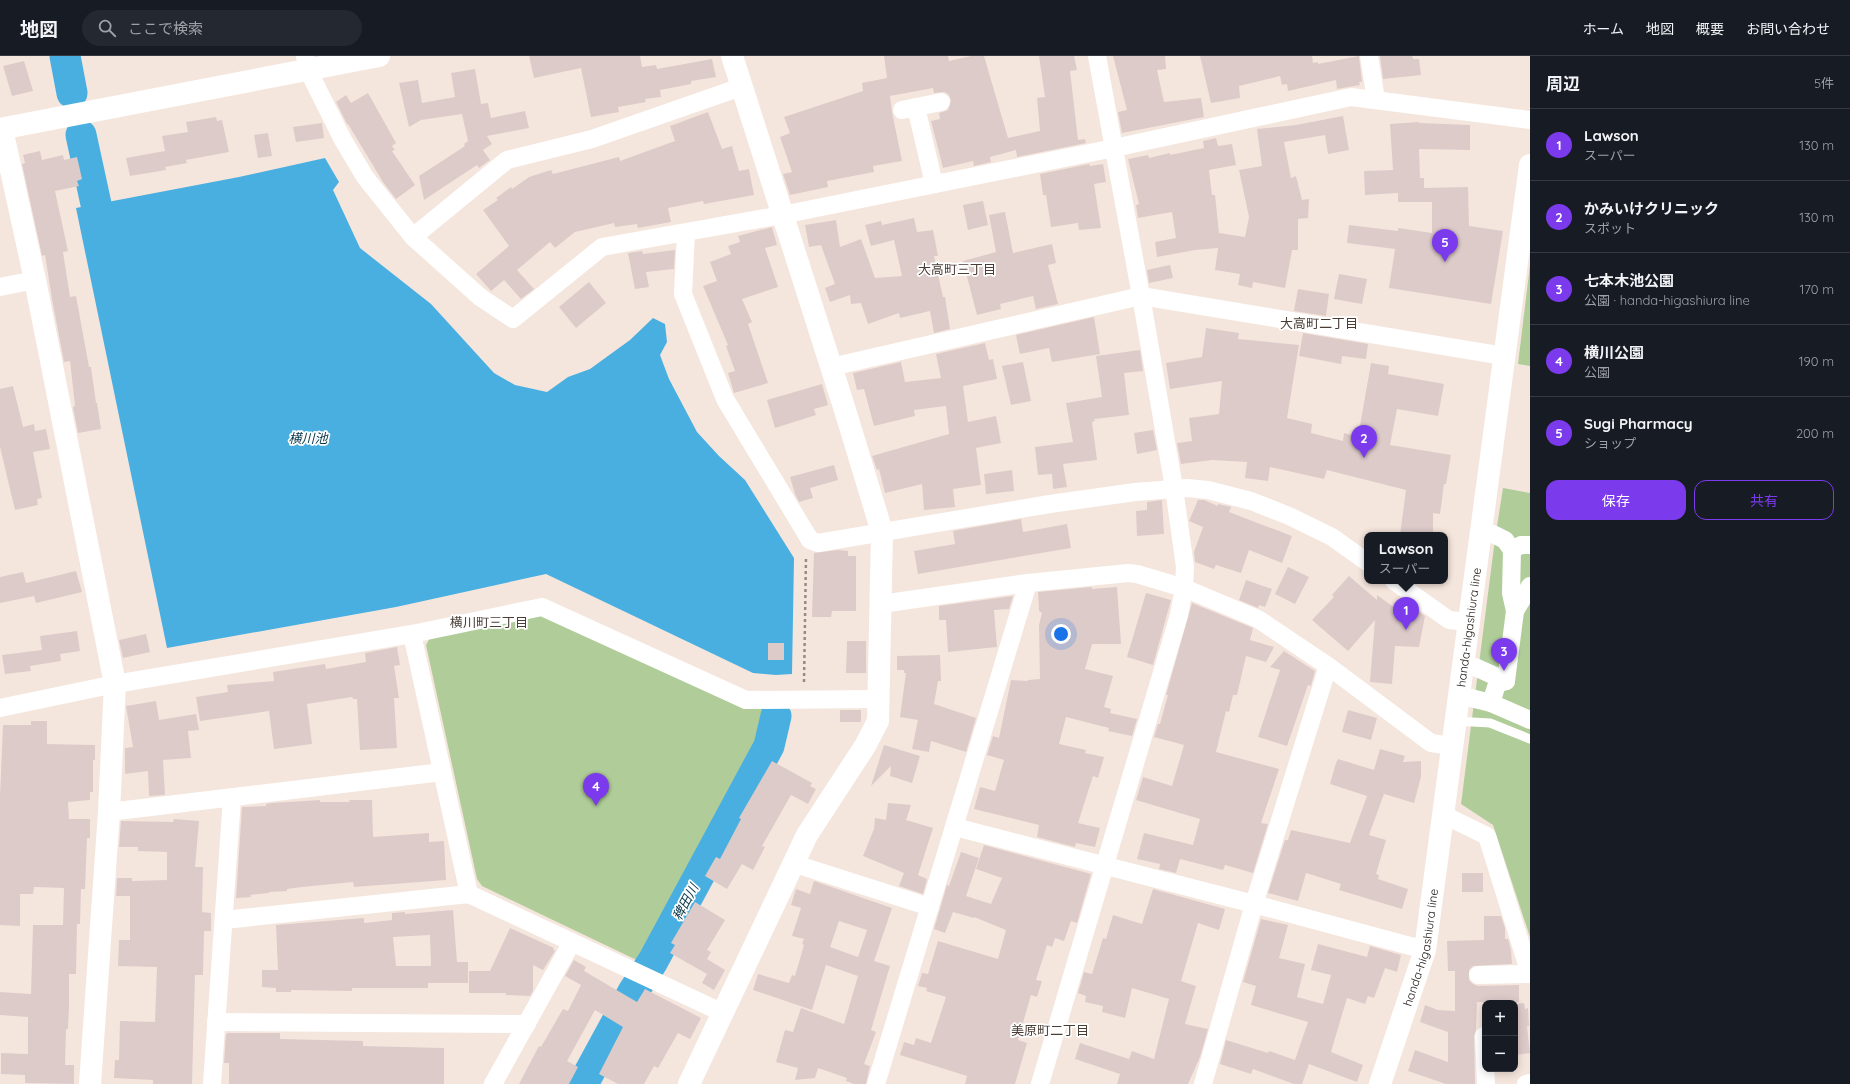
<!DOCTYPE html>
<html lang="ja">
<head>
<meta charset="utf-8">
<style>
  :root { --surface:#171b24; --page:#242831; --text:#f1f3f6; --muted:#9ea1a6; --line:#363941; --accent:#7c3aed }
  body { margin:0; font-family:Quicksand,"Noto Sans JP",sans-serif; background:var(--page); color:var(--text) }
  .controls { position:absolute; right:12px; bottom:12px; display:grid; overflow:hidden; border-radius:8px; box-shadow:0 2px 10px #0003 }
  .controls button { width:36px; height:36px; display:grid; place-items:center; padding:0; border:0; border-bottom:1px solid var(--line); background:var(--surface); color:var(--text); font:20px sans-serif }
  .you { position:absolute; left:1061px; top:578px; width:14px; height:14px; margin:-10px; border:3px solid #fff; border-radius:50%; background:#1a73e8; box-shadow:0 0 0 6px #1a73e833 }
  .badge { display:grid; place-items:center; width:26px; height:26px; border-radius:50%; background:var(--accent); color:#fff; font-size:13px; font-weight:700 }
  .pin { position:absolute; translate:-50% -33px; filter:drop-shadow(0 1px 2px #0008) }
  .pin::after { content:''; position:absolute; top:21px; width:14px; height:12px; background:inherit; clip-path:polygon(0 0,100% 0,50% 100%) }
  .popup { position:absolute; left:1364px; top:476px; width:84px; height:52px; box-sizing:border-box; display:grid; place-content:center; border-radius:8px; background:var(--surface); filter:drop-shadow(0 1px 3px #0005); font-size:13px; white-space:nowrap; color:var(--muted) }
  .popup b { font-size:15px; color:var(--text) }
  .popup::after { content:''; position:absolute; left:50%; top:100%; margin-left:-8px; border:8px solid transparent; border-top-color:var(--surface) }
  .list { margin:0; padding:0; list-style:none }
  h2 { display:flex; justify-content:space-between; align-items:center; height:52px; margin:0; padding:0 16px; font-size:17px }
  h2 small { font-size:13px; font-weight:400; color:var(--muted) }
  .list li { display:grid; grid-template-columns:26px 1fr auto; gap:12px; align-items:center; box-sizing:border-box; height:72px; padding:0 16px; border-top:1px solid var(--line) }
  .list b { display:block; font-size:15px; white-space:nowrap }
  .list p { margin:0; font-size:13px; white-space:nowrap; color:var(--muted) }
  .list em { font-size:13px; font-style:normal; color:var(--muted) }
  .actions { display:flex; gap:8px; padding:12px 16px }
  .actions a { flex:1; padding:9px 0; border:1px solid var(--accent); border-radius:12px; text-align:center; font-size:14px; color:var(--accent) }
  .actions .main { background:var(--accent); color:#fff }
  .icon { flex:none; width:22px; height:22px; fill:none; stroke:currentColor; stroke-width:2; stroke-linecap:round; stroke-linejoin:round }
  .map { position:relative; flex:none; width:1530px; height:1028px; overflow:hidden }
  header { display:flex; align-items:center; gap:24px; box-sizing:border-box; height:56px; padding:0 20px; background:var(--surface); border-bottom:1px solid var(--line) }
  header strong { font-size:19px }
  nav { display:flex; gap:22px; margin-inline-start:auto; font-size:14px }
  .search { width:280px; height:36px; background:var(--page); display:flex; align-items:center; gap:10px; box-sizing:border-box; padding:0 14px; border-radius:22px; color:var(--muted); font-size:15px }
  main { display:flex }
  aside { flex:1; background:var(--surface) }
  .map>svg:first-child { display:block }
</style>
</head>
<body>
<header>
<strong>地図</strong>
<div class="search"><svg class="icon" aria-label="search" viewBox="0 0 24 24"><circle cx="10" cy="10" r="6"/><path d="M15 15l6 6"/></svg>ここで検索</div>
<nav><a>ホーム</a><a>地図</a><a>概要</a><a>お問い合わせ</a></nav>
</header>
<main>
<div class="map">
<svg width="1530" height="1028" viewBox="0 0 1530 1028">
  <rect width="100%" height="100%" fill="#f5e6dd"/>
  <g fill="#b0cd99">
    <polygon points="1530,209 1530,310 1518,308"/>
    <polygon points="1503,432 1530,437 1530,881 1493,769 1461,748 1495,483"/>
    <polygon points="536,559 547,559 744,653 771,652 760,687 748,719 712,780 645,908 482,830 477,823 426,589 431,580"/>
  </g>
  <polygon fill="#49afe0" points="325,102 339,126 333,134 360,192 431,248 494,317 515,329 547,336 568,321 590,313 630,284 653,262 665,268 667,286 660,299 669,323 697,376 719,400 745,424 794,502 792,618 776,619 753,617 546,518 396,551 167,592 76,152 239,121"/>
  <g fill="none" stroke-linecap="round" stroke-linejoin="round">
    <g stroke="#49afe0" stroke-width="31">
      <polyline points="65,0 72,37"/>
      <polyline points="81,79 96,148"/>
      <polyline points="583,1028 633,936 653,905 769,690 776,660"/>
    </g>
  </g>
  <g fill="#ddcbca" fill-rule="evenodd">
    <polygon points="529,0 640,0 642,11 656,9 657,13 712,3 716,21 691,25 691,28 660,34 661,41 645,43 646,46 618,51 619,56 591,61 581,12 534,22"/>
    <polygon points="884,0 948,0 949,5 971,0 984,0 1008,82 1040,75 1037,42 1045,41 1039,0 1074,0 1077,14 1070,15 1078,84 1085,83 1086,87 1017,101 1016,94 990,101 991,106 974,110 973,105 943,112 931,65 940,63 939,57 948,54 951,44 949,39 945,36 934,37 933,32 890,40 892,56 902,105 873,110 874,116 827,125 828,131 790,139 783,118 792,116 780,81 790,77 784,61 863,35 862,27 887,22"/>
    <polygon points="1113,0 1165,0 1166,13 1157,14 1164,46 1201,42 1204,61 1122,77 1118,56 1127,54"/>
    <polygon points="1200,0 1312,0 1313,7 1318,6 1318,8 1359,0 1362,26 1359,26 1360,29 1337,33 1336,24 1288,35 1287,28 1282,29 1280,20 1239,30 1240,42 1211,47"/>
    <polygon points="1380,0 1412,0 1413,3 1419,3 1421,19 1383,23"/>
    <polygon points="24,5 33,35 12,40 3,10"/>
    <polygon points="475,13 481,48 488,47 491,62 525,55 529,72 487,80 492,88 483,94 490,104 479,112 477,109 424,144 419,120 465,90 464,88 468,85 462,58 421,64 409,71 399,27 418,24 422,47 455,41 451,17"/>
    <polygon points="368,37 396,87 392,90 395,94 392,95 415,129 396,143 383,126 348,68 347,68 336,46 346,39 351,47"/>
    <polygon points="708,56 722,93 732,90 739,115 749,113 754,139 704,148 703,145 668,152 671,166 638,172 637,168 615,171 614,167 575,176 555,192 550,186 517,214 534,233 521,243 504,224 491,235 476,218 509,190 483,154 498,144 496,142 511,131 512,133 529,121 551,114 553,118 619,101 620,105 675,85 670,70"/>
    <polygon points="1343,60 1349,94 1328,98 1325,79 1284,86 1291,122 1296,120 1302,144 1309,143 1308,162 1298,163 1298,194 1292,194 1285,232 1253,226 1252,232 1238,229 1240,218 1215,214 1218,192 1195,194 1157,201 1155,186 1176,182 1172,156 1138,162 1136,149 1139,148 1128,103 1148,99 1149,102 1170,97 1170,99 1204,92 1203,85 1216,82 1218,90 1232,88 1236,109 1209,114 1212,139 1215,139 1219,177 1245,181 1249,161 1239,114 1262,110 1257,73 1296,69"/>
    <polygon points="216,61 217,65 222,64 229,96 186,104 187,107 165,111 166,114 130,120 126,102 165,95 162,80 188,76 186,66"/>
    <polygon points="1419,66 1419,67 1470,69 1470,94 1419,93 1420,122 1424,122 1424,132 1468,131 1469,170 1503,175 1491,248 1389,232 1395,193 1347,187 1349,169 1398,175 1398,172 1432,177 1432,146 1398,146 1398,137 1365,139 1364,115 1393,114 1390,68"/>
    <polygon points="322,67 324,82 296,86 293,71"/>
    <polygon points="268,77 272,100 258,102 254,79"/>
    <polygon points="40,95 42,104 63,99 64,104 77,101 82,123 77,125 79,130 55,135 68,195 63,196 70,241 76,240 89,311 91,311 96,347 97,347 101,373 78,377 73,351 75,350 70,305 64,306 52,243 45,199 42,200 22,108 25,107 23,99"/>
    <polygon points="1089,108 1090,110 1103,108 1106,126 1094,128 1101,172 1079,174 1078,167 1051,171 1046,139 1043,139 1040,118"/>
    <polygon points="983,145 988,169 968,174 963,149"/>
    <polygon points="1005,156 1013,197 1052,188 1056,207 1048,209 1058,248 1036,253 1033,240 1000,248 1001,253 977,259 963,205 996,196 989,159"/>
    <polygon points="914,162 917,176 933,174 938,200 934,200 943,241 945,241 950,273 934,277 930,255 900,262 899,257 868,268 861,247 851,248 850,239 830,246 825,232 835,228 821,189 809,191 805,169 836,164 840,191 861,183 875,222 902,220 894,184 871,190 865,169 881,165 882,169"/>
    <polygon points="772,171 777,189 765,192 778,231 742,243 752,266 748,268 768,327 734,337 728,317 735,315 726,290 728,289 703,230 717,225 710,206 731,198 728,190 740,186 738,180"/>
    <polygon points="675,194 674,213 646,216 649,231 635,233 628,197 642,195 643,198"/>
    <polygon points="1170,209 1173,222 1149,227 1147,214"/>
    <polygon points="1339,218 1367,223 1362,248 1334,243"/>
    <polygon points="589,226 606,247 576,272 559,251"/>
    <polygon points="1298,233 1329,238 1326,260 1294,255"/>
    <polygon points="1094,261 1100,298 1052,306 1049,292 1020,298 1016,279"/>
    <polygon points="1206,272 1239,277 1238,283 1299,289 1287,362 1312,368 1311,377 1343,385 1344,377 1358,381 1371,307 1389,310 1388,318 1444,328 1438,360 1397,353 1390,389 1451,399 1446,428 1444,428 1440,458 1433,457 1433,479 1400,479 1406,434 1327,414 1324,423 1270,411 1268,425 1245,422 1247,406 1212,404 1181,408 1177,387 1192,385 1189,362 1219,358 1222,325 1170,333 1166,307 1202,301"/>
    <polygon points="1303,277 1368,288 1366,303 1342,300 1341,308 1299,300"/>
    <polygon points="985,287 989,304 993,303 997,323 963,330 968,366 996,360 1001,387 976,392 981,429 953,433 955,451 924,454 922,428 885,437 879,413 877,414 872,400 949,378 946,350 914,354 915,360 874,370 864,333 857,334 853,317 901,306 905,326 941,322 936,298"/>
    <polygon points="1140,294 1143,315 1124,317 1129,359 1094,363 1095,365 1092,366 1097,404 1063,408 1067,431 1053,433 1052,418 1038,419 1035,391 1073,386 1066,347 1102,341 1096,300"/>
    <polygon points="1023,306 1031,345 1011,349 1002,310"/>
    <polygon points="822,328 828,349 814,353 816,359 775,372 767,344"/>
    <polygon points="13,330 23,371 34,368 35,375 46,373 50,393 33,396 42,442 37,443 38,449 15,454 0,391 0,333"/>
    <polygon points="1153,374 1157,394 1137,398 1134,377"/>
    <polygon points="834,409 838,424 810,432 813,442 799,446 795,438 790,421"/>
    <polygon points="1012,414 1014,435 986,438 984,418"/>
    <polygon points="1162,444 1164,478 1137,480 1136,455 1147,454 1147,446"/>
    <polygon points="1198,444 1204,444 1218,450 1218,448 1231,451 1229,456 1292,480 1282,507 1249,494 1241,517 1216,509 1214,513 1195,506 1194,496 1203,471 1189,465"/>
    <polygon points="1021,463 1023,476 1067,468 1071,492 918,518 914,495 955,488 953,475"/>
    <polygon points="838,494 848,495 848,500 856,500 856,555 832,555 831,561 812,561 814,497"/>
    <polygon points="1288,511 1309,521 1295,548 1275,538"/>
    <polygon points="76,515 82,536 36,547 34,540 0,547 0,521 23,516 26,527"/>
    <polygon points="1349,520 1377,544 1377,539 1399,555 1405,547 1425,560 1419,591 1395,590 1392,628 1370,626 1375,564 1348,595 1312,564 1334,541 1332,539"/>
    <polygon points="1246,524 1272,533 1265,551 1259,549 1258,552 1239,544"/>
    <polygon points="1092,531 1092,533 1117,531 1121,588 1092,588 1085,613 1113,620 1104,651 1111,653 1110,657 1137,663 1132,680 1108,675 1109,672 1066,661 1059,688 1086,694 1085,697 1104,701 1098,722 1093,720 1078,767 1100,772 1095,791 1076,787 1075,791 1037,781 1039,769 974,753 980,731 995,735 1004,704 987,699 993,680 999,682 1011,624 1027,625 1028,624 1040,623 1039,569 1042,557 1039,555 1038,536"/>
    <polygon points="1146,537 1171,544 1153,609 1127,601"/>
    <polygon points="1013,540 1009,553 994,554 997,591 948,596 946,564 939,564 939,550"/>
    <polygon points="1192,547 1253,572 1250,584 1274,591 1266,606 1246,600 1237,639 1233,639 1229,656 1226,655 1216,696 1279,713 1261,767 1268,768 1253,817 1225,809 1223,814 1180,803 1176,817 1159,813 1160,808 1137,803 1144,777 1193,789 1200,763 1136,744 1143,721 1172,730 1184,689 1154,681 1158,668 1160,668 1168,639 1166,639"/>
    <polygon points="77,575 80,595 60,598 61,605 30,610 31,615 5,618 2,599 42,594 40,580"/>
    <polygon points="146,578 150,596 123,602 119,584"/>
    <polygon points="847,585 866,585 866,617 846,617"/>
    <rect x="768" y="587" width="16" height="17"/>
    <polygon points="397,591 400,609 394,610 399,642 394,642 397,692 360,694 357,643 353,643 352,641 307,648 312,688 274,693 269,655 200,665 196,641 228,636 227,629 274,625 273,616 325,608 326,613 366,606 365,597"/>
    <polygon points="1284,595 1315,615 1311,630 1308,629 1287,690 1258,681 1280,614 1270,611"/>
    <polygon points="940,599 941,625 938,625 934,648 976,662 966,696 931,685 929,696 912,693 918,664 900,661 906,617 904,617 904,614 897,614 897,600"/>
    <polygon points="156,645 159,664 196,658 199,674 188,675 191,702 163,704 165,739 149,740 148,715 125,718 125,692 133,691 126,650"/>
    <rect x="840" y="654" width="21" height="12"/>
    <polygon points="1348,654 1377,662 1371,684 1342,676"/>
    <polygon points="31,665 47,665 47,688 95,689 95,704 93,704 93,736 90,736 90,744 68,746 69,763 90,763 90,782 87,782 85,833 81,833 80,868 77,868 76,918 69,918 69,949 68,973 66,973 65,1009 74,1009 74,1028 25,1027 25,1019 1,1018 1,997 28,998 28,961 0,959 0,936 31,938 33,869 63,869 64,832 34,831 33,838 20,838 20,870 0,869 0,740 3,669 31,669"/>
    <polygon points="884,689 920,700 912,727 890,720 891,710 871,730"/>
    <polygon points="1380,693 1405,700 1403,706 1421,705 1421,721 1414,747 1384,738 1369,779 1386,784 1376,818 1379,819 1378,823 1408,833 1402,853 1339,834 1341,828 1306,817 1298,845 1268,837 1285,784 1288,784 1291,774 1350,787 1367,740 1330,728 1336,707 1338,703 1374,714"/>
    <polygon points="772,705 812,727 810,730 816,733 808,748 791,739 762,790 765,791 753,814 742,808 727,833 705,820 716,801 720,803 741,763 739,762"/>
    <polygon points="320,744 320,746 350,746 349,744 372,744 373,781 429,777 429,786 444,785 446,824 354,831 353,826 302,831 287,833 287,835 269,836 269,837 250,839 251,841 236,842 242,751 266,750 266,748 272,747"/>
    <polygon points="888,747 911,749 906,764 933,772 918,819 927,823 923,838 899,830 904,817 863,800 874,773 875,762 886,764"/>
    <polygon points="174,763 199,765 195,811 203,811 202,856 211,857 211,875 204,875 203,919 195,919 192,1028 153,1028 153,1024 114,1022 115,1004 119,1004 120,965 155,966 157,911 118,910 119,884 130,884 130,840 116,840 117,822 132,822 132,825 167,824 167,796 138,795 138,791 119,791 121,765 173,766"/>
    <polygon points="984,789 1091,818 1077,867 1071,865 1064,885 1055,882 1052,891 1047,889 1036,924 1042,925 1037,941 1031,939 1018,984 1027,987 1015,1028 965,1028 967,1020 900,999 904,986 914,989 916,982 931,987 946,941 926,935 927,932 918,930 922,917 928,918 938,885 998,903 1006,874 974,861 974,862 953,856 945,877 934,873 947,829 949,830 961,796 979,802 966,840 991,848 1002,822 976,813"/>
    <rect x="1462" y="817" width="21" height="19"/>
    <path d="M 814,825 L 892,852 L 874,905 L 890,910 L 871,974 L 876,976 L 864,1008 L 870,1010 L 866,1028 L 854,1028 L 846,1025 L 847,1022 L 818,1012 L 815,1022 L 795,1024 L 798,1012 L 776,1006 L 785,974 L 793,976 L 801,952 L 844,968 L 858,920 L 826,909 L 812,954 L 753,934 L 758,918 L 789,927 L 792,919 L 795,920 L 804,889 L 802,888 L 804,883 L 792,880 L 801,852 L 791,849 L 796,833 L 810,838 ZM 839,865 L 867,874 L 858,901 L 830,891 Z"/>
    <polygon points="1153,833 1225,853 1219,874 1198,867 1181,925 1196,930 1185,968 1208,973 1200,1001 1188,1028 1117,1028 1120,1018 1075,1003 1080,987 1129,1003 1132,995 1154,1003 1169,943 1132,932 1125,962 1102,956 1103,950 1085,946 1086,940 1078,937 1084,916 1092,918 1103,882 1106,883 1113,859 1142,868"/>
    <polygon points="695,846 725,864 707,894 711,896 707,903 725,914 714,934 702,927 707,918 670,897 675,889 671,887"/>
    <path d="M 453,854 L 457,906 L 468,906 L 468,927 L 428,927 L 428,932 L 352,932 L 352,935 L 291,934 L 291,936 L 276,936 L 276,932 L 262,931 L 262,914 L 278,914 L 276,869 L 364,862 L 364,867 L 392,864 L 392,857 L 405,856 L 405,858 ZM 430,879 L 431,910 L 396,910 L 393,881 Z"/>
    <polygon points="1484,860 1501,860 1505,872 1505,883 1508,883 1511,894 1512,908 1473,910 1469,914 1469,924 1473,928 1478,930 1519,929 1519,946 1477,946 1476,973 1474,980 1475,1028 1446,1028 1408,1015 1415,994 1448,1006 1448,976 1420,966 1425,949 1438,954 1455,955 1455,915 1448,915 1447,885 1484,884"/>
    <polygon points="1261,863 1288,869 1279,902 1305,908 1297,941 1323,948 1331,919 1311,914 1318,888 1367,901 1370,890 1401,899 1397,916 1385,912 1374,942 1368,940 1365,948 1347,942 1331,996 1363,1009 1357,1026 1309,1008 1302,1028 1294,1028 1253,1013 1251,1018 1220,1008 1226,984 1268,997 1269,995 1295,1004 1308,966 1251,949 1256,930 1243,926"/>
    <polygon points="510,872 554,892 553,893 555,895 543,914 533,909 533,935 530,940 506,939 506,937 469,937 469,915 490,915"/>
    <polygon points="574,904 586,911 584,915 637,946 645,933 701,962 690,983 678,977 658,1012 654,1010 644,1028 618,1028 599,1018 623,971 595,954 567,1005 578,1011 569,1028 519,1028 539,990 541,991 563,953 568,955 581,929 565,920"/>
    <polygon points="1524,947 1525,953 1528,952 1529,970 1527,970 1530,997 1515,999 1515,948"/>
    <polygon points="228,977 280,977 280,983 363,985 363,990 444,992 444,1028 229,1028 229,1007 224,1007 226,978"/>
  </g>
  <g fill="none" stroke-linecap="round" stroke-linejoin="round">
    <polyline stroke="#958a84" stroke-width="2.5" stroke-dasharray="3 3" stroke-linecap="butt" points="804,626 806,501"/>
    <polyline stroke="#fff" stroke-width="9" points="1455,665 1490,667 1530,683"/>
    <g stroke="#fff" stroke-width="18">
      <polyline points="305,0 308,14 343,84 365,121 413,181 480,241 513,263 602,191 782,159 1114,92 1351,41 1530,64"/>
      <polyline points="1369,0 1376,44"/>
      <polyline points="916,51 934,128"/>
      <polyline points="902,54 941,46"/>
      <polyline points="686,177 683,238 725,343 810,484 818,487 1050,448 1135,436 1187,432 1208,434 1251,445 1289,460 1332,481 1367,506"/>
      <polyline points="413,181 507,104 592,83 741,31"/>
      <polyline points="0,231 35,224"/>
      <polyline points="831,311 1141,240 1504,300"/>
      <polyline points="1493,478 1505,484 1512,494"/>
      <polyline points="1394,525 1449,564 1468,566"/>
      <polyline points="1530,530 1515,555 1506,625 1497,628 1491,647 1530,664"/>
      <polyline points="881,548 1028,527 1128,517 1137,518 1184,532 1258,563 1328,610 1431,687 1452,690"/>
      <polyline points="1515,555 1511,537 1512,494 1521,489 1530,489"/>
      <polyline points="412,578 469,838"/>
      <polyline points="1475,611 1506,625"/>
      <polyline points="1471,642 1491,647"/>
      <polyline points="0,652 115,628 412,578 542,551 746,644 879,643"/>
      <polyline points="109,756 442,716"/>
      <polyline points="1444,759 1487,780 1530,918"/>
      <polyline points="955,771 1254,848 1425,894"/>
      <polyline points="792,807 930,851"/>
      <polyline points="224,864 469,838 723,957"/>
      <polyline points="1478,919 1530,918"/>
      <polyline points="216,966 527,968"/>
      <polyline points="1484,980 1486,1028"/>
      <polyline points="212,1028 232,742"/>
      <polyline points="493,1028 572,886"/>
      <polyline points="876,1028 1028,527"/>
      <polyline points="1040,1028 1179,559 1184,532 1185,511 1174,432 1141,240 1097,0"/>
      <polyline points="1203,1028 1254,848 1328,610"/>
      <polyline points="1526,1028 1530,1027"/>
    </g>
    <g stroke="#fff" stroke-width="22">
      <polyline points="0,73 379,0"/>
      <polyline points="2,73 35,224 115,628 109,756 90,1028"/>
      <polyline points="689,1028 807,779 865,690 878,665 882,476 845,354 732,0"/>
      <path id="s1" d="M 1380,1028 L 1425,894 L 1530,109"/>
    </g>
  </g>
  <g text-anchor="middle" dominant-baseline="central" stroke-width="3.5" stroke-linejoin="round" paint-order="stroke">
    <g font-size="12" fill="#1a1512" stroke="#fff">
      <text stroke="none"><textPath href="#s1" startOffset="467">handa-higashiura line</textPath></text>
      <text stroke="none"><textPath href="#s1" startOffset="143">handa-higashiura line</textPath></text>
    </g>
    <g font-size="13" fill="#493d36" stroke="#fff">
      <text x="957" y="213">大高町三丁目</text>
      <text x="1319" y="267">大高町二丁目</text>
      <text x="489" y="566">横川町三丁目</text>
      <text x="1050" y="974">美原町二丁目</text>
    </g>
    <g font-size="13" font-style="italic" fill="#063549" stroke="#fff">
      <text x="308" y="382">横川池</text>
      <text transform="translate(685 846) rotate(-62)">稗田川</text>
    </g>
  </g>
</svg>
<div class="controls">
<button>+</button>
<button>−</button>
</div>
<div class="you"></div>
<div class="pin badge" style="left:1406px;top:574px">1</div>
<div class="popup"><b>Lawson</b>スーパー</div>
<div class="pin badge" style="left:1364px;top:402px">2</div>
<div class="pin badge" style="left:1504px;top:615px">3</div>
<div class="pin badge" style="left:596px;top:750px">4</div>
<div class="pin badge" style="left:1445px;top:206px">5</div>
</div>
<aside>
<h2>周辺<small>5件</small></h2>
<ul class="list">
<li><span class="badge">1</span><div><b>Lawson</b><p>スーパー</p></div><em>130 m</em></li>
<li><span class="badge">2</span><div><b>かみいけクリニック</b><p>スポット</p></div><em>130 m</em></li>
<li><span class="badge">3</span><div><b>七本木池公園</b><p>公園 · handa-higashiura line</p></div><em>170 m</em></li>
<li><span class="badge">4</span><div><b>横川公園</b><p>公園</p></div><em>190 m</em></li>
<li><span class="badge">5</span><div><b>Sugi Pharmacy</b><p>ショップ</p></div><em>200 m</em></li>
</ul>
<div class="actions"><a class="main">保存</a><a>共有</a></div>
</aside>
</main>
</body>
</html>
